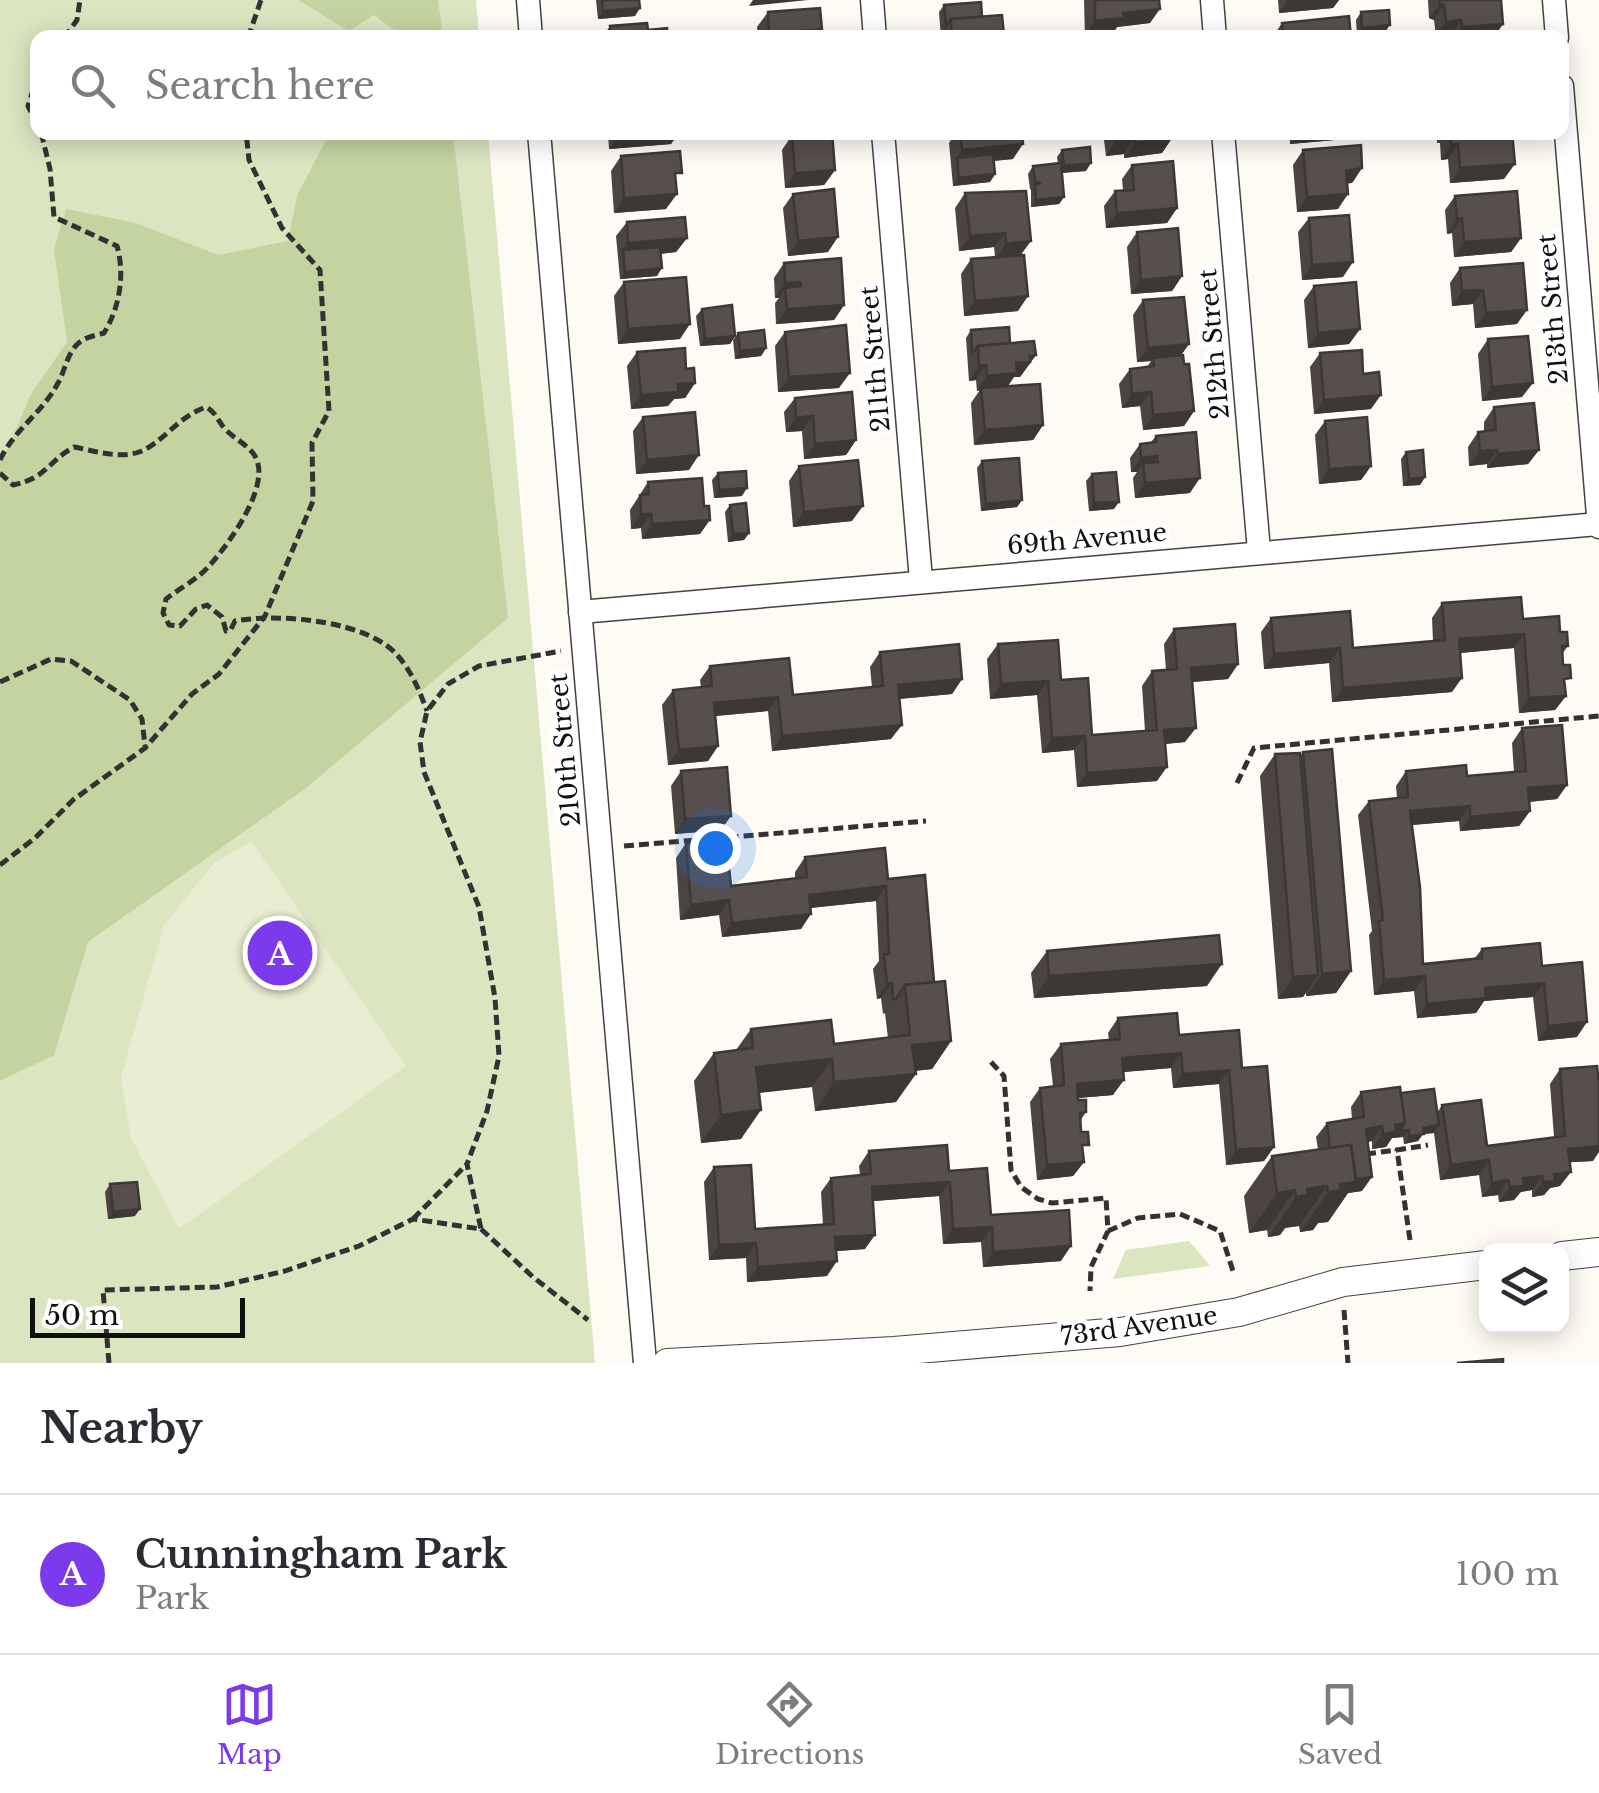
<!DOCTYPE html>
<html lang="en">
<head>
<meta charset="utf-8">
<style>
  :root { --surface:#fff; --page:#f2f2f3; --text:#2b2b33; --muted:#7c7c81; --line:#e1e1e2; --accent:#7c3aed }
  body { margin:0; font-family:"Libre Baskerville",serif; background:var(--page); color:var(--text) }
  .controls { position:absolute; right:30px; bottom:30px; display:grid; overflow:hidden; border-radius:20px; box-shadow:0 5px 25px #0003 }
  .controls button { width:90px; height:90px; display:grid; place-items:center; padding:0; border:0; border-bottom:2px solid var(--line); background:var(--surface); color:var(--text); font:50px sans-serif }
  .scale { position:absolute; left:30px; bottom:25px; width:215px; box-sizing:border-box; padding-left:10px; border:5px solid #101010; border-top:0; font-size:28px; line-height:35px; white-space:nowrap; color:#101010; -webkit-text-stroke:8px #fff; paint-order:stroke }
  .you { position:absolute; left:715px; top:848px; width:35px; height:35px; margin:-25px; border:8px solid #fff; border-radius:50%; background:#1a73e8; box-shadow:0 0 0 15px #1a73e833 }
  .badge { display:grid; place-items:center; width:65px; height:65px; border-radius:50%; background:var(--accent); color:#fff; font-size:32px; font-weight:700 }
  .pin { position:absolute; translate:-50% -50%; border:5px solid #fff; box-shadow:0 2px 10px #0006 }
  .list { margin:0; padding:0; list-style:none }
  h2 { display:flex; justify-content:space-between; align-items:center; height:130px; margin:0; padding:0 40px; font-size:42px }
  h2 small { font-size:32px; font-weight:400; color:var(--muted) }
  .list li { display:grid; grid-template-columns:65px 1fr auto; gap:30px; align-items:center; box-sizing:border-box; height:160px; padding:0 40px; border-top:2px solid var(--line) }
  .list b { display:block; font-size:38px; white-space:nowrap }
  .list p { margin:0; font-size:32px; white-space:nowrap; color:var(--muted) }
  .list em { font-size:32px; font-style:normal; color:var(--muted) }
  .icon { flex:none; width:55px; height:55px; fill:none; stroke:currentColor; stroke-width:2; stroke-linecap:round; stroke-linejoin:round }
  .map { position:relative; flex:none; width:1599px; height:1363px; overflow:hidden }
  .search { position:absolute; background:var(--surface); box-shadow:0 5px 25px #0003; left:30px; right:30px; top:30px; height:110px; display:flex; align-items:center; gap:25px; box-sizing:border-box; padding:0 35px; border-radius:20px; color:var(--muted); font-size:38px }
  .sheet { height:290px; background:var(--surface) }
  nav { display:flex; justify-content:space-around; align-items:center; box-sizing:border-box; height:140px; border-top:2px solid var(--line); background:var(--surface); font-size:28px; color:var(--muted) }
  nav a { display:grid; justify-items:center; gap:5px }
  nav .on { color:var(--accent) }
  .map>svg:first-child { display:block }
</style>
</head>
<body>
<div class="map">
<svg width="1599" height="1363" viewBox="0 0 1599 1363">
  <rect width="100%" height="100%" fill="#fefaf4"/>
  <g fill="#dbe5c0">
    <polygon points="0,0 476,0 479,37 38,38 38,132 488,133 595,1363 0,1363"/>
    <polygon points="1189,1241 1210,1266 1113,1279 1126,1250"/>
  </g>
  <g fill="#c3d4a1">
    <polygon points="298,0 438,0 443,37 404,37 374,15 349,31"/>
    <polygon points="330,132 453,133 508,618 306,788 88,942 54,1055 0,1081 0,457 4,457 31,394 67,342 54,249 66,209 136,223 218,255 288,241 297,196"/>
  </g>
  <polygon fill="#eaedd1" points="252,842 406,1066 179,1229 131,1138 121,1077 164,925 215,862"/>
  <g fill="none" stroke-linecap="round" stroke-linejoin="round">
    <defs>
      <g id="minor">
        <polyline points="528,0 531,38"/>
        <polyline points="872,0 875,38"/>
        <polyline points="1212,0 1215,38"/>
        <polyline points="1554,0 1557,38"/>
        <polyline points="1562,86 1599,527"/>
        <polyline points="539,132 645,1363"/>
        <polyline points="883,132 921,580"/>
        <polyline points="1223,132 1259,551"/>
        <polyline points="580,612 1599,524"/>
      </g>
      <g id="tertiary">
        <polyline points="1562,1256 1599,1252"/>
        <polyline points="667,1363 894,1351 1120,1332 1239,1312 1343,1282 1486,1265"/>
      </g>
    </defs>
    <use href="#minor" stroke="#434343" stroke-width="25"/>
    <use href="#tertiary" stroke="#434343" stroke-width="30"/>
    <g stroke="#323232" stroke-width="5" stroke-dasharray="10 5" stroke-linecap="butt">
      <polyline points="64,38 77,20 80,0"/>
      <polyline points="248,38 261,0"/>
      <polyline points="38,74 28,106 38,125"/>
      <path d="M 0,460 C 13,431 43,412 58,383 C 66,369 67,351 81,341 C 87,337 97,335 104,333 C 120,307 125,274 117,246 L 54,217 L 50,169 L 41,132"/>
      <path d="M 0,473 L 13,485 C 47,478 47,462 74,447 C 95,451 118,459 139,452 C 162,444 177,417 206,407 C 217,413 218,422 226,430 C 235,439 248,445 255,456 C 272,485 229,544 209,566 C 198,579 180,588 166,599 L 163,613 L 169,625 L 180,626 L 196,609 L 207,605 L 222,617 L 226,631 L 231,629 L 235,621 C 278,613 368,620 398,656 C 412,672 420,692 427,711"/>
      <polyline points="0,682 51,659 71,661 130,700 142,719 145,746"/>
      <polyline points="1237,783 1254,748 1599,716"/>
      <polyline points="624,846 926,821"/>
      <polyline points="0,865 35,838 73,800 145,748 192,694 219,674 265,616 313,501 312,443 329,411 320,270 282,228 249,160 246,132"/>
      <polyline points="991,1062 1004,1076 1011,1170 1021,1187 1038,1199 1052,1203 1106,1198 1108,1231 1091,1267 1090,1291"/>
      <polyline points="1366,1154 1397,1150"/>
      <polyline points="413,1219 467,1164"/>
      <polyline points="481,1229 533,1277 588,1320"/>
      <polyline points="1108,1231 1138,1218 1180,1214 1220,1231 1233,1271"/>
      <polyline points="1410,1240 1397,1150 1428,1145"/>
      <polyline points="1344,1310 1348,1363"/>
      <polyline points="109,1363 103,1290 217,1287 285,1271 359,1246 413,1219 481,1229 467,1164 487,1111 499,1056 495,998 479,907 424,772 420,742 427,711 448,684 479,666 561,651"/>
    </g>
    <use href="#minor" stroke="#fff" stroke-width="22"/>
    <use href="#tertiary" stroke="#fff" stroke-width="28"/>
  </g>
  <g fill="#4b4442">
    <polygon points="596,0 639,0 635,16 598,19"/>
    <polygon points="1084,0 1159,0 1150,23 1117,27 1113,33 1085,36"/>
    <polygon points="1278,0 1339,0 1333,8 1279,13"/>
    <polygon points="1428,0 1501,0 1503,24 1493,38 1451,38 1451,35 1436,36 1434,20 1429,18"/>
    <polygon points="944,5 982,17 1002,38 941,38 939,12"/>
    <polygon points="768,12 822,29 817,38 758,38 757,27"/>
    <polygon points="1361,12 1385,32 1357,35 1356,20"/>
    <polygon points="1282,23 1351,38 1272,38"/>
    <polygon points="610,26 648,30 668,38 602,38"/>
    <polygon points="608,132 679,132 671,144 609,149"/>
    <polygon points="956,132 960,132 1013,159 994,161 995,174 990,182 953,186 949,143"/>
    <polygon points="1103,132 1172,132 1172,138 1162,153 1124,158 1124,154 1106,156"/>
    <polygon points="1289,132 1361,132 1357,138 1290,144"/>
    <polygon points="1440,132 1512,132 1504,179 1450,183 1448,159 1441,160 1440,143 1437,143 1437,137"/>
    <polygon points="792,135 835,170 824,185 785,188 782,150"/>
    <polygon points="1062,150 1086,171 1062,173 1064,197 1059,204 1031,207 1031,190 1030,189 1028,174 1033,166 1058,164 1057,157"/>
    <polygon points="1303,150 1362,168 1352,183 1347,183 1338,209 1297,212 1293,165"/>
    <polygon points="621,156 676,182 666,209 614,213 611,171"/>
    <polygon points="1132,165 1177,208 1167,223 1106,228 1104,206 1115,191 1123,190 1122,179"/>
    <polygon points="1026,191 1018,311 964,316 961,274 971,259 995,257 994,247 959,251 955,208 965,193"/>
    <polygon points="793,194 828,252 788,256 783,208"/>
    <polygon points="1455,196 1521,238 1511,252 1454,257 1452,233 1447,234 1445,210"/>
    <polygon points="1309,218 1343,277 1302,280 1298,232"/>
    <polygon points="627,222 687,238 676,252 661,254 657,276 620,279 616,236"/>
    <polygon points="1137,232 1182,276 1172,291 1131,294 1127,247"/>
    <polygon points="784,263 844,305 834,320 776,324 775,303 779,298 775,298 774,278"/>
    <polygon points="1460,268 1517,324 1475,328 1473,304 1452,306 1450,283"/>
    <polygon points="624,282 680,339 618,344 614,296"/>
    <polygon points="1314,286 1360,329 1349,344 1308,348 1304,300"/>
    <polygon points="1143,300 1189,344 1181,355 1194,411 1184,426 1143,430 1140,406 1122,408 1119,384 1130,369 1147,367 1151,361 1137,362 1133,315"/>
    <polygon points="702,309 735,336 730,344 700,346 696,316"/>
    <polygon points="971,330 1010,343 1036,355 1020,377 1014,377 1008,386 1043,425 1033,440 974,445 971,403 980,390 977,391 976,380 969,381 966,338"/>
    <polygon points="785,332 839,388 778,392 775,346"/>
    <polygon points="738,333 766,348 761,356 735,359 733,340"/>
    <polygon points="1488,339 1522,397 1482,401 1478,354"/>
    <polygon points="637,352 686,369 695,383 685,398 674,399 668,406 631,409 627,366"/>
    <polygon points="1320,353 1363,374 1371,409 1314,414 1310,367"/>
    <polygon points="795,398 856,440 846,455 804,459 802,431 786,432 784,412"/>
    <polygon points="1494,407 1539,450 1528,464 1487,468 1487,464 1469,466 1468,447 1478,432 1484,431 1484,422"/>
    <polygon points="643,417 689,470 636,474 633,431"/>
    <polygon points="1325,421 1371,466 1361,480 1319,484 1315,435"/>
    <polygon points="1156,436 1190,493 1135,498 1133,478 1137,472 1131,472 1130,458 1140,444 1151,442"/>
    <polygon points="1406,452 1425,477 1420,485 1403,486 1401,459"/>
    <polygon points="982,461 1022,500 1017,507 981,511 977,468"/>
    <polygon points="799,466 852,521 793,527 789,481"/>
    <polygon points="718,473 742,496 714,498 712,480"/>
    <polygon points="1092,474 1114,509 1089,511 1086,481"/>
    <polygon points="648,482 700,534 642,539 641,528 631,529 630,510"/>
    <polygon points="730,505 749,533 744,540 728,542 725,512"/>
    <polygon points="1442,603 1523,619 1560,632 1568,646 1562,654 1566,696 1555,710 1519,713 1514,648 1460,653 1452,692 1332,702 1329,663 1264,669 1261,632 1271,618 1353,648 1433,641 1432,618"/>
    <polygon points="1174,629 1238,664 1228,679 1192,682 1185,742 1165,744 1157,781 1077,787 1074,750 1042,753 1037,695 990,699 987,659 998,644 1061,680 1092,735 1145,731 1142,686 1152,671 1166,670 1164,644"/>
    <polygon points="880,652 962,679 952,694 899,699 891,739 772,751 768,711 715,716 718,746 708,761 668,765 662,705 673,690 701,687 700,680 710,666 793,695 872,687 870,667"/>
    <polygon points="1522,728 1567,785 1557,799 1529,802 1530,811 1519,826 1460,831 1459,821 1412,825 1423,964 1474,959 1482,949 1542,966 1577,1037 1538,1041 1533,997 1484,1001 1476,1013 1417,1018 1414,991 1374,995 1369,935 1372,931 1358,815 1369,801 1397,798 1396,786 1406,771 1467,776 1514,772 1512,743"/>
    <polygon points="1303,752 1351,971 1336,993 1306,996 1306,992 1303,997 1278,999 1260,776 1275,754 1300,756"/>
    <polygon points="681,771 721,830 675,834 671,786"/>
    <polygon points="686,843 731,886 795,879 795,872 805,857 888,879 934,982 951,1041 932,1069 915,1071 896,1102 815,1111 812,1087 759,1093 741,1139 701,1143 694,1081 714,1053 736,1050 751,1029 834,1044 888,1038 885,1013 883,1014 881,998 877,999 873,969 879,961 876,901 811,908 801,929 722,937 719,915 680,920 676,858"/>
    <polygon points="1047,951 1207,986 1034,998 1031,973"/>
    <polygon points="1118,1018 1179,1035 1242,1068 1274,1147 1264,1161 1226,1165 1219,1084 1173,1088 1171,1068 1123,1072 1113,1095 1078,1098 1086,1112 1080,1121 1084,1162 1073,1176 1037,1180 1030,1102 1040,1088 1053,1086 1050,1059 1061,1044 1109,1040 1108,1033"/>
    <polygon points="1560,1069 1593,1161 1570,1162 1560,1186 1550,1188 1544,1195 1532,1197 1532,1190 1521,1192 1514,1200 1499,1202 1498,1195 1482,1197 1479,1175 1440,1180 1434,1133 1423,1134 1418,1141 1404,1144 1403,1137 1392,1138 1386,1147 1372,1149 1372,1141 1368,1142 1362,1191 1348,1193 1328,1222 1318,1223 1313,1230 1300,1232 1299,1226 1289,1227 1285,1228 1280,1235 1268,1237 1267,1230 1249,1233 1244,1196 1272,1156 1318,1149 1316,1137 1327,1123 1352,1119 1351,1107 1361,1092 1401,1093 1437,1113 1442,1105 1487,1146 1554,1137 1550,1084"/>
    <polygon points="869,1151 949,1171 991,1215 1061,1261 983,1267 981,1242 943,1244 939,1196 873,1201 865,1249 836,1251 827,1276 747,1282 746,1258 709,1260 704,1182 714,1167 755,1229 823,1225 821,1192 831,1178 860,1175 859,1166"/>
    <polygon points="110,1184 135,1216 108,1219 105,1192"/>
  </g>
  <g fill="#3d3736">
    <polygon points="753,0 808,0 749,6"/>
    <polygon points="1288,0 1339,0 1333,8 1279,13"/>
    <polygon points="1440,4 1444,5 1434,20 1429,18"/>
    <polygon points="640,8 635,16 598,19 603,11"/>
    <polygon points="1160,9 1150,23 1117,27 1113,33 1085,36 1095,21 1123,13"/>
    <polygon points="1461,20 1451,35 1436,36 1446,22"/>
    <polygon points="1503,24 1493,38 1455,38 1462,27"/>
    <polygon points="1390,25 1385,32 1357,35 1362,28"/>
    <polygon points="822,29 816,38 766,38 769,34"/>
    <polygon points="638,132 679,132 671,144 609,149 620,134"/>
    <polygon points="763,132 803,132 760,136"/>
    <polygon points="1298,132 1361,132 1357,138 1290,144"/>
    <polygon points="1172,138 1162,153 1124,158 1135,143"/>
    <polygon points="1134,139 1124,154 1106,156 1116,141"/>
    <polygon points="1023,144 1013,159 957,164 957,158 962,150"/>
    <polygon points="1458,144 1448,159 1441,160 1451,145"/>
    <polygon points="1091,163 1086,171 1058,173 1064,166"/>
    <polygon points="1515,164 1504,179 1450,183 1460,168"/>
    <polygon points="1362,168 1352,183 1336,185 1346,171"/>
    <polygon points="835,170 824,185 785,188 795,173"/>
    <polygon points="995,174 990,182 953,186 959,178"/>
    <polygon points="677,194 666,209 614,213 624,198"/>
    <polygon points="1348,194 1338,209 1297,212 1307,197"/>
    <polygon points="1064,197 1059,204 1031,207 1036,200"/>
    <polygon points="1177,208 1167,223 1106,228 1117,213"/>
    <polygon points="1462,218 1452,233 1447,234 1457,219"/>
    <polygon points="1005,233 994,247 959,251 970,236"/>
    <polygon points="838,237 828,252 788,256 798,241"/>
    <polygon points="687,238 676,252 624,257 623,250 618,258 628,243"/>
    <polygon points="1521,238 1511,252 1454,257 1464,242"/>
    <polygon points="1031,241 1020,256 995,259 1006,244"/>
    <polygon points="1353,262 1343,277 1302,280 1312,265"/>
    <polygon points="662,268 657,276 620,279 625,272"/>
    <polygon points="1182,276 1172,291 1131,294 1141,280"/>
    <polygon points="800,282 790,297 785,288 779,298 775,298 785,283"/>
    <polygon points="1483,290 1473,304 1452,306 1462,291"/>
    <polygon points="1028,296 1018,311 964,316 975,301"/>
    <polygon points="844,305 834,320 776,324 787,309"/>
    <polygon points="1527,310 1517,324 1475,328 1486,313"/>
    <polygon points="690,324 680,339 618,344 628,329"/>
    <polygon points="1360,329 1349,344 1308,348 1318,333"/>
    <polygon points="735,336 730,344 700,346 705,339"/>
    <polygon points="1189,344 1179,358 1153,358 1151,361 1137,362 1148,348"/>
    <polygon points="766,348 761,356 735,359 740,351"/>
    <polygon points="1036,355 1020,377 1014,377 1006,388 977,391 987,376 1030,356"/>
    <polygon points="986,365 976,380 969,381 979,366"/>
    <polygon points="850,373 839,388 778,392 789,377"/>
    <polygon points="695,383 685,398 674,399 668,406 631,409 641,395 678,384"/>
    <polygon points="1533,383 1522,397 1482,401 1492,387"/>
    <polygon points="1151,392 1140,406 1122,408 1132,394"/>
    <polygon points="1381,395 1371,409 1314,414 1324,400"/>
    <polygon points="1194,411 1184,426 1143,430 1153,415"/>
    <polygon points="813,416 802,431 786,432 796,418"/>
    <polygon points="1043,425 1033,440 974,445 985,430"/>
    <polygon points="856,440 846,455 804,459 815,444"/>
    <polygon points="1497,450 1487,464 1469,466 1480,451"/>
    <polygon points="1539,450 1528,464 1487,468 1498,454"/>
    <polygon points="699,455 689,470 636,474 647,460"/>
    <polygon points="1157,456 1147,471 1143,463 1137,472 1131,472 1141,458"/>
    <polygon points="1371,466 1361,480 1319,484 1329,469"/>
    <polygon points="1425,477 1420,485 1403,486 1409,479"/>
    <polygon points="1200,478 1190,493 1135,498 1145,483"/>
    <polygon points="747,488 742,496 714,498 719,490"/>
    <polygon points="1022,500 1017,507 981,511 986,504"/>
    <polygon points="1119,502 1114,509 1089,511 1094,503"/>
    <polygon points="863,506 852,521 793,527 804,512"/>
    <polygon points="641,514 651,514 641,528 631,529"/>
    <polygon points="710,520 700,534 642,539 652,524"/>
    <polygon points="749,533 744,540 728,542 733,534"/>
    <polygon points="1524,634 1514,648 1449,654 1459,639"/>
    <polygon points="1340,648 1329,663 1264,669 1274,654"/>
    <polygon points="1238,664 1228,679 1180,683 1191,668"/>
    <polygon points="1462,678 1452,692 1332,702 1343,688"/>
    <polygon points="962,679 952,694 887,700 898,685"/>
    <polygon points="1048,681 1037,695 990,699 1001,684"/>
    <polygon points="1566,696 1555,710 1519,713 1529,698"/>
    <polygon points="778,697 768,711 704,717 714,703"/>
    <polygon points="902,725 891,739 772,751 782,736"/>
    <polygon points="1196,728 1185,742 1154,745 1164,730"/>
    <polygon points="1085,736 1074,750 1042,753 1052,738"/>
    <polygon points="718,746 708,761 668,765 679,750"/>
    <polygon points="1167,767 1157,781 1077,787 1087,773"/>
    <polygon points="1567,785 1557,799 1517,803 1528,788"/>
    <polygon points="1470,806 1459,821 1399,826 1410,811"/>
    <polygon points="1530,811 1519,826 1460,831 1470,817"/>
    <polygon points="731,816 721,830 675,834 685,819"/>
    <polygon points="886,886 876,901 799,909 809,895"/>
    <polygon points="729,900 719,915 680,920 691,905"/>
    <polygon points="811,914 801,929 722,937 732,923"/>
    <polygon points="1222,964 1207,986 1034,998 1049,976"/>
    <polygon points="1351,971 1336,993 1306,996 1322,974"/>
    <polygon points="1318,975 1303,997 1278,999 1293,977"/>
    <polygon points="1425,976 1414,991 1374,995 1384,980"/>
    <polygon points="892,983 881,998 877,999 887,984"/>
    <polygon points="1544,983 1533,997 1484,1001 1476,1013 1417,1018 1427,1004 1485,988"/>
    <polygon points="1587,1022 1577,1037 1538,1041 1548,1026"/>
    <polygon points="951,1041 932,1069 892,1073 912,1045"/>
    <polygon points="1181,1053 1171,1068 1112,1073 1122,1058"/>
    <polygon points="832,1059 812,1087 736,1095 756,1067"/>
    <polygon points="1229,1070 1219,1084 1173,1088 1183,1074"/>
    <polygon points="916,1074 896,1102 815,1111 834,1082"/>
    <polygon points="1124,1080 1113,1095 1067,1099 1077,1084"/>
    <polygon points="761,1110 741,1139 701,1143 721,1115"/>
    <polygon points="1405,1123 1409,1130 1403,1137 1392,1138 1386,1147 1372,1149 1383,1134 1395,1125"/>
    <polygon points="1439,1125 1434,1133 1423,1134 1418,1141 1404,1144 1409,1136 1423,1128"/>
    <polygon points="1382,1126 1372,1141 1355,1144 1366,1129"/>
    <polygon points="1599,1146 1599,1152 1593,1161 1558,1163 1568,1149"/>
    <polygon points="1274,1147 1264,1161 1226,1165 1236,1150"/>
    <polygon points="1489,1160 1479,1175 1440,1180 1451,1165"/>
    <polygon points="1084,1162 1073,1176 1037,1180 1047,1165"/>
    <polygon points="1571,1172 1560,1186 1550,1188 1544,1195 1532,1197 1543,1182 1554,1174"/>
    <polygon points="1542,1176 1532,1190 1520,1192 1514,1200 1499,1202 1510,1187 1523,1178"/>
    <polygon points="1372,1177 1362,1191 1348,1193 1328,1222 1318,1223 1313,1230 1300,1232 1335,1182"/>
    <polygon points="1508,1180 1498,1195 1482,1197 1492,1183"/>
    <polygon points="950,1182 939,1196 862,1202 872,1187"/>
    <polygon points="1327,1186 1299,1226 1285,1228 1280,1235 1268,1237 1296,1197 1307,1189"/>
    <polygon points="1295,1190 1267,1230 1249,1233 1277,1193"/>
    <polygon points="140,1209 135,1216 108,1219 113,1212"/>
    <polygon points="992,1227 981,1242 943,1244 953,1229"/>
    <polygon points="875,1235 865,1249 825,1252 835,1237"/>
    <polygon points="756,1243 746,1258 709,1260 719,1245"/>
    <polygon points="1071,1246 1061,1261 983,1267 993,1252"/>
    <polygon points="837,1261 827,1276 747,1282 758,1267"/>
  </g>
  <g fill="#574f4d" stroke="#3d3736" stroke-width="2.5">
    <polygon points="602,0 639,0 640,8 603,11"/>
    <polygon points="1095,0 1159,0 1160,9 1123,13 1124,18 1095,21"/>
    <polygon points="1439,0 1501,0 1503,24 1462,27 1461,20 1446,22 1444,5 1440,4"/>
    <polygon points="981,2 982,17 951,19 946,26 944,5"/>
    <polygon points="820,8 822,29 769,34 768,12"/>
    <polygon points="1389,10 1390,25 1362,28 1361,12"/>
    <polygon points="1002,15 1004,35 952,38 951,19"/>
    <polygon points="1349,16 1351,38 1283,36 1282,23"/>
    <polygon points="647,23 648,30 667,28 668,38 611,38 610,26"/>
    <polygon points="1163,32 1163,38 1106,38 1106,37"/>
    <polygon points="832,132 835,170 795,173 792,135"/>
    <polygon points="960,132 1022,132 1023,144 962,150"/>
    <polygon points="1115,132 1172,132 1172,138 1135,143 1134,139 1116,141"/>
    <polygon points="1450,132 1512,132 1515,164 1460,168 1458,144 1451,145"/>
    <polygon points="1361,145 1362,168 1346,171 1348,194 1307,197 1303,150"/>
    <polygon points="1090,147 1091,163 1064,166 1062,150"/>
    <polygon points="680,151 682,173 675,173 677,194 624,198 621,156"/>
    <polygon points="993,154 995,174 959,178 957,158"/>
    <polygon points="1173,161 1177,208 1117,213 1115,191 1134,190 1132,165"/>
    <polygon points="1061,163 1064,197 1036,200 1035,184 1041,183 1035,182 1033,166"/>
    <polygon points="834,189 838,237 798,241 793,194"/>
    <polygon points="1026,191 1031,241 1006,244 1005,233 970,236 965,193"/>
    <polygon points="1517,191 1521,238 1464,242 1462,218 1457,219 1455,196"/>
    <polygon points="1349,215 1353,262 1312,265 1309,218"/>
    <polygon points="685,217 687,238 628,243 627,222"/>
    <polygon points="1178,228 1182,276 1141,280 1137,232"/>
    <polygon points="660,247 662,268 625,272 623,250"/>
    <polygon points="1024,255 1028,296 975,301 971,259"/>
    <polygon points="841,258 844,305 787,309 785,288 801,286 800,282 785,283 784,263"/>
    <polygon points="1523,263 1527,310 1486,313 1483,290 1462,291 1460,268"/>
    <polygon points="686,277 690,324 628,329 624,282"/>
    <polygon points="1356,282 1360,329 1318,333 1314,286"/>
    <polygon points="1184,297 1189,344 1148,348 1143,300"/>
    <polygon points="732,305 735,336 705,339 702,309"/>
    <polygon points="846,325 850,373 789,377 785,332"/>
    <polygon points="1009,327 1010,343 978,346 972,353 971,330"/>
    <polygon points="764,330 766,348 740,351 738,333"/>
    <polygon points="1528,336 1533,383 1492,387 1488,339"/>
    <polygon points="1034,341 1036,355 1030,356 1030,362 1016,363 1017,373 987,376 986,365 979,366 978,346"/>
    <polygon points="685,348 686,369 694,368 695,383 678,384 678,392 641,395 637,352"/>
    <polygon points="1362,350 1363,374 1379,372 1381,395 1324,400 1320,353"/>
    <polygon points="1183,355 1184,364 1189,364 1194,411 1153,415 1151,392 1132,394 1130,369 1154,366 1153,358"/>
    <polygon points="1040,384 1043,425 985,430 981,388"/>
    <polygon points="852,392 856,440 815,444 813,416 796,418 795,398"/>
    <polygon points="1534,403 1539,450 1498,454 1497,450 1480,451 1478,432 1496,430 1494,407"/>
    <polygon points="695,412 699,455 647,460 643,417"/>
    <polygon points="1367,417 1371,466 1329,469 1325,421"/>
    <polygon points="1196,432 1200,478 1145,483 1143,463 1158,462 1157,456 1141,458 1140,444 1156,442 1156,436"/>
    <polygon points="1423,450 1425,477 1409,479 1406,452"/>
    <polygon points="1019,458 1022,500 986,504 982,461"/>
    <polygon points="858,460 863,506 804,512 799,466"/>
    <polygon points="746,471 747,488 719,490 718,473"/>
    <polygon points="1116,472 1119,502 1094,503 1092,474"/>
    <polygon points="702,478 704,506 709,506 710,520 652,524 651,514 641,514 640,495 649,494 648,482"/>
    <polygon points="746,503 749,533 733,534 730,505"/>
    <polygon points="1521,597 1523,619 1559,616 1560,632 1567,632 1568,646 1562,646 1563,665 1570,665 1571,678 1564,679 1566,696 1529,698 1524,634 1459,639 1462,678 1343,688 1340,648 1274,654 1271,618 1350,611 1353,648 1445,640 1442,603"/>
    <polygon points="1235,624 1238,664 1191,668 1196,728 1164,730 1167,767 1087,773 1085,736 1052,738 1048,681 1001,684 998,644 1058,640 1061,680 1088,678 1092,735 1157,730 1152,671 1177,669 1174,629"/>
    <polygon points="959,644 962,679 898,685 902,725 782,736 778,697 714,703 718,746 679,750 673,690 712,686 710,666 789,658 793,695 883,686 880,652"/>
    <polygon points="1562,725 1567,785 1528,788 1530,811 1470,817 1470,806 1410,811 1420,887 1423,964 1482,958 1482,949 1540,943 1542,966 1582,962 1587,1022 1548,1026 1544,983 1485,988 1486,998 1427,1004 1425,976 1384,980 1379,921 1383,920 1369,801 1408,797 1406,771 1466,765 1467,776 1526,771 1522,728"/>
    <polygon points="1332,749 1351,971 1322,974 1303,752"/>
    <polygon points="1300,753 1318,975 1293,977 1275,754"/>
    <polygon points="727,767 731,816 685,819 681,771"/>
    <polygon points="726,839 731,886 807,877 805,857 885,848 888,879 925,875 934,982 905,985 896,999 893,999 892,983 887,984 884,954 889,954 886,886 809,895 811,914 732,923 729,900 691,905 686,843"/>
    <polygon points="1219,935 1222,964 1049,976 1047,951"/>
    <polygon points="945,981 951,1041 912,1045 916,1074 834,1082 832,1059 756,1067 761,1110 721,1115 714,1053 753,1048 751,1029 831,1020 834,1044 910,1035 905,985"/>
    <polygon points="1177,1013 1179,1035 1239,1030 1242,1068 1267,1066 1274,1147 1236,1150 1229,1070 1183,1074 1181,1053 1122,1058 1124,1080 1077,1084 1078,1100 1086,1100 1086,1112 1080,1113 1081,1132 1088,1132 1089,1145 1082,1145 1084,1162 1047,1165 1040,1088 1064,1085 1061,1044 1120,1039 1118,1018"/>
    <polygon points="1597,1066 1599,1083 1599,1146 1568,1149 1571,1172 1554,1174 1555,1181 1543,1182 1542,1176 1523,1178 1524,1186 1510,1187 1508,1180 1492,1183 1489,1160 1451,1165 1442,1105 1481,1100 1487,1146 1565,1136 1560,1069"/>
    <polygon points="1400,1087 1405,1123 1395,1125 1396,1132 1383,1134 1382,1126 1366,1129 1372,1177 1356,1179 1351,1145 1330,1148 1327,1123 1364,1117 1361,1092"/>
    <polygon points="1434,1089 1439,1125 1423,1128 1424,1134 1409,1136 1409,1130 1400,1131 1405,1123 1401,1093"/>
    <polygon points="947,1145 949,1171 987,1168 991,1215 1069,1210 1071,1246 993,1252 992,1227 953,1229 950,1182 872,1187 875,1235 835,1237 837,1261 758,1267 756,1243 719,1245 714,1167 751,1165 755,1229 834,1224 831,1178 871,1174 869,1151"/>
    <polygon points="1351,1145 1356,1182 1340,1184 1341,1190 1328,1192 1327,1186 1307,1189 1308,1195 1296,1197 1295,1190 1277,1193 1272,1156"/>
    <polygon points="137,1182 140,1209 113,1212 110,1184"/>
    <polygon points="1503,1359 1503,1363 1457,1363"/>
  </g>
  <g text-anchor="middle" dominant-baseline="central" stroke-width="10" stroke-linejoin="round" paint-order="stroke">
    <g font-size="25" fill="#101010" stroke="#fff">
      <text transform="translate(1553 309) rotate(-95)">213th Street</text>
      <text transform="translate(1214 344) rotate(-95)">212th Street</text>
      <text transform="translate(875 359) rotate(-95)">211th Street</text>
      <text transform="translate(1087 539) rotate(-5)">69th Avenue</text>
      <text transform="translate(565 750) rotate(-95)">210th Street</text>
      <text transform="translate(1139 1326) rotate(-8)">73rd Avenue</text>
    </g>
  </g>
</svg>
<div class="controls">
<button><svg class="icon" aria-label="layers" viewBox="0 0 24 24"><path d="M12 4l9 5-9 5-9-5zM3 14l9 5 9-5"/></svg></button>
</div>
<div class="scale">50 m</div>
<div class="you"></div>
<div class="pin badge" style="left:280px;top:953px">A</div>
<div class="search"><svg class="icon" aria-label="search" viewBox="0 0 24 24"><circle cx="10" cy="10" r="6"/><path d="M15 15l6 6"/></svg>Search here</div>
</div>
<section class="sheet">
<h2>Nearby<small></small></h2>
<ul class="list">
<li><span class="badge">A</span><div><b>Cunningham Park</b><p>Park</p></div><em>100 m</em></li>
</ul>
</section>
<nav>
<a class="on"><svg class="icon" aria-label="map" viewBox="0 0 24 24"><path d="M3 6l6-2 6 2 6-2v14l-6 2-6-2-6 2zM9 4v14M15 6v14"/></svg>Map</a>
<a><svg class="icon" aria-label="directions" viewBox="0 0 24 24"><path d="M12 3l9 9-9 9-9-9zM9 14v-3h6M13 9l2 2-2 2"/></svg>Directions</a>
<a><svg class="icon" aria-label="saved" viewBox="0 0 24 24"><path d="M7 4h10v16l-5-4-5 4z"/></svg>Saved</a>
</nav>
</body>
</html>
